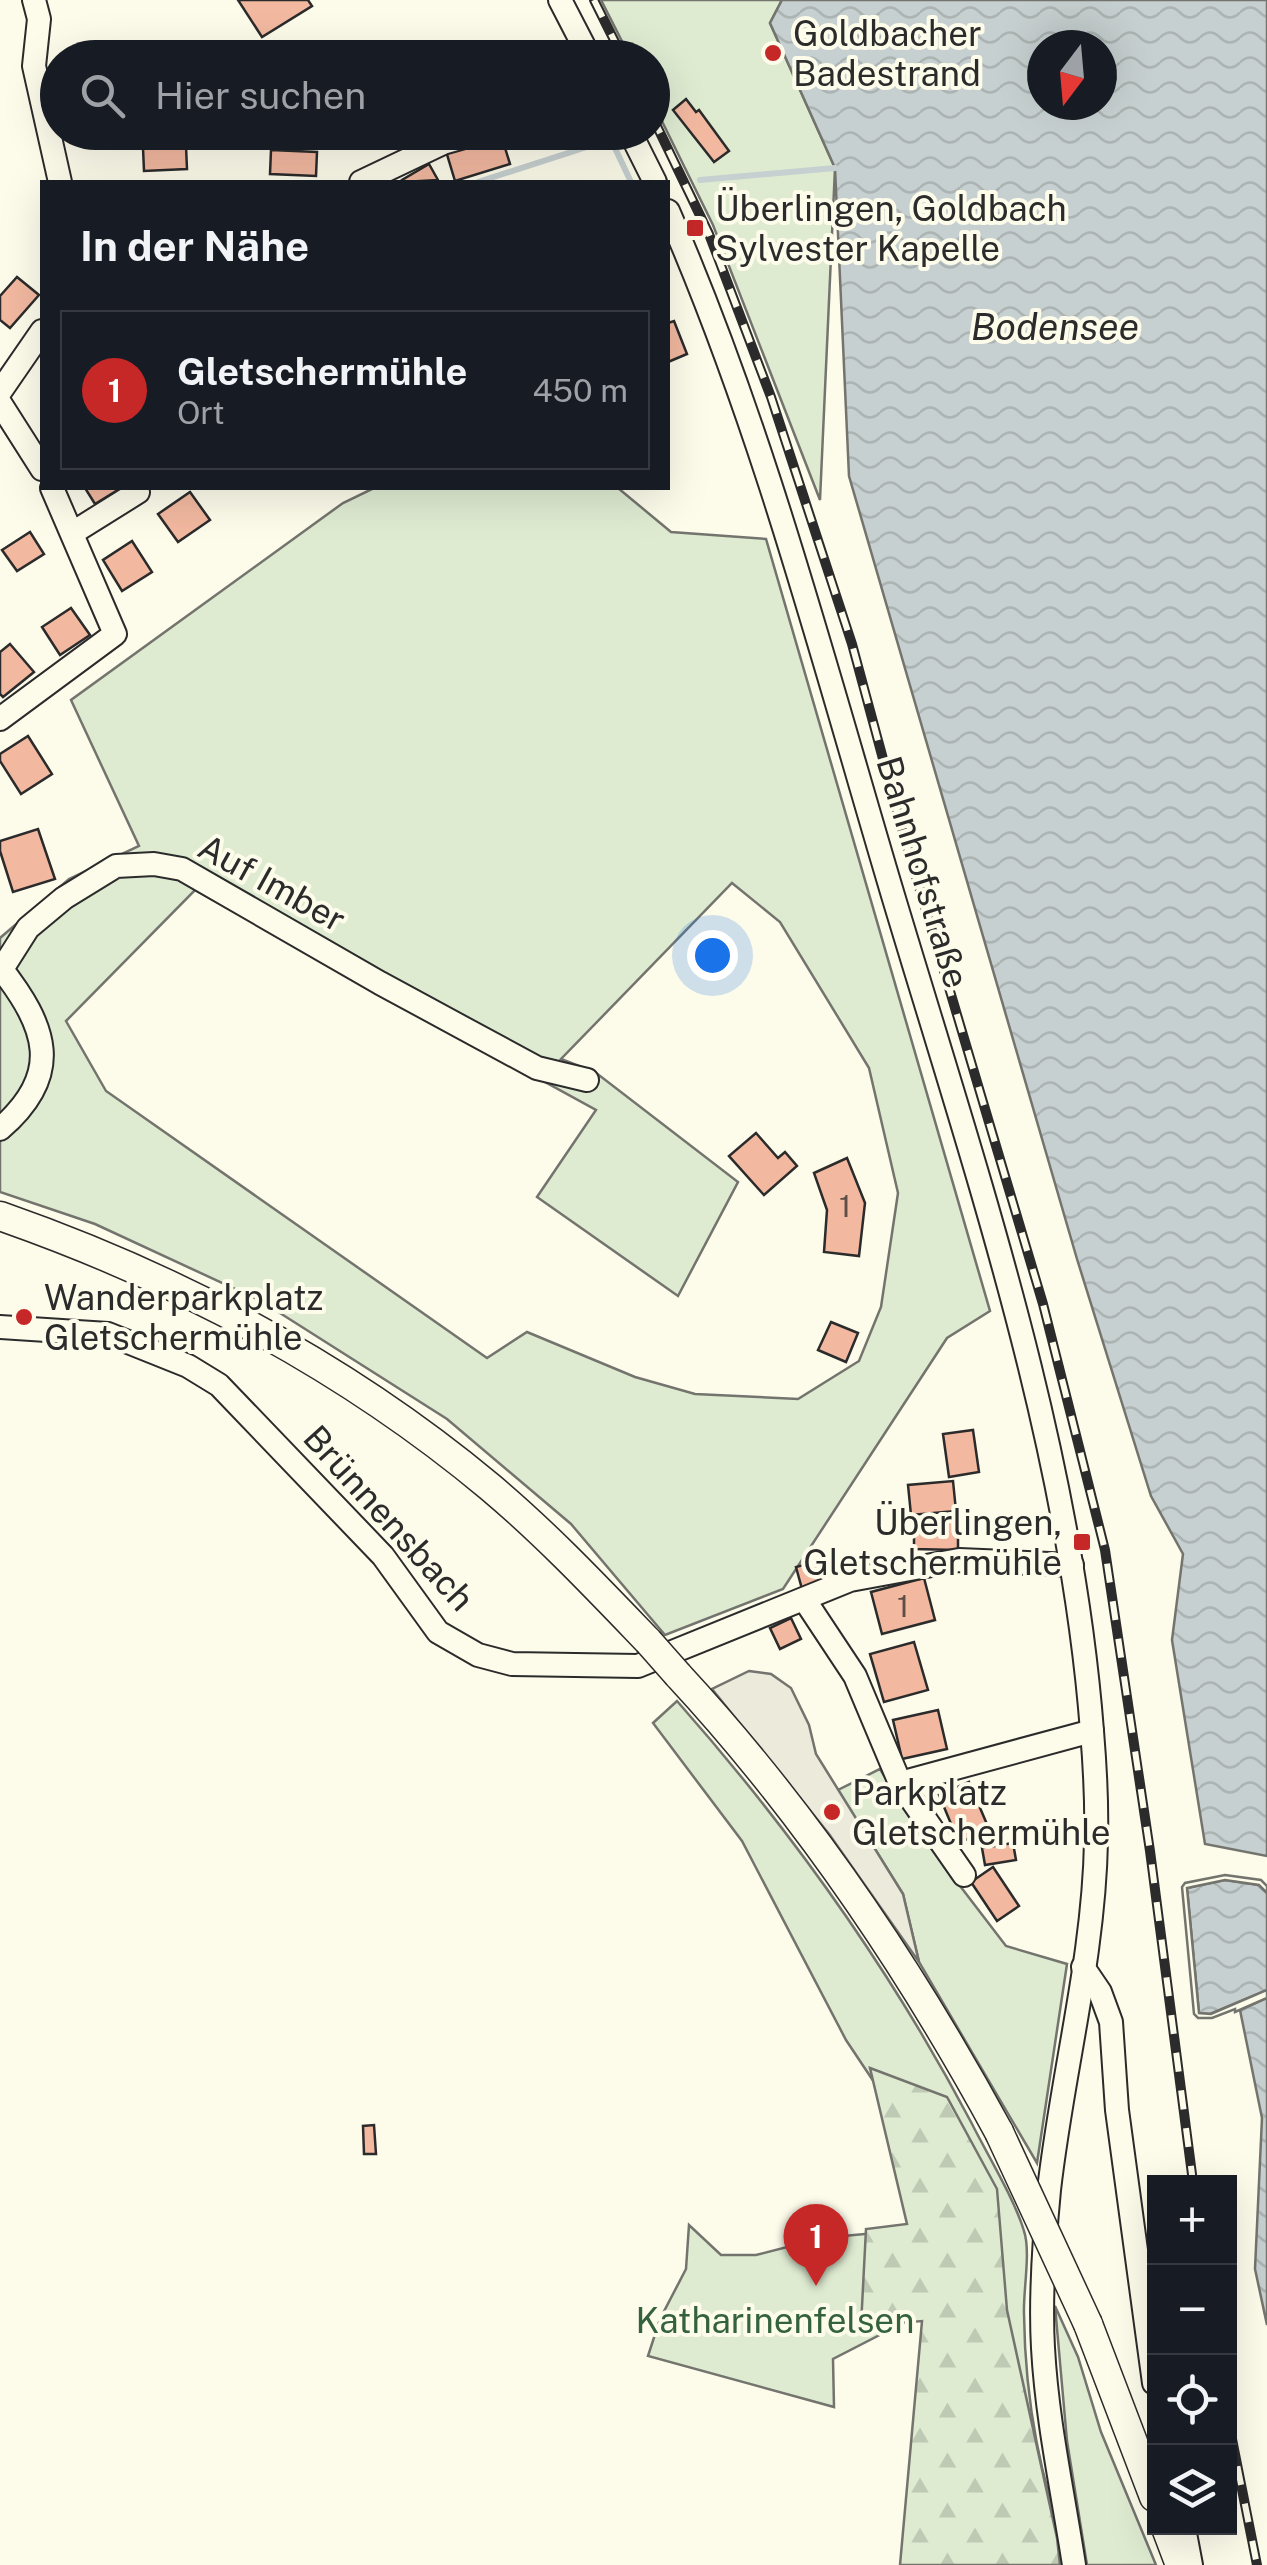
<!DOCTYPE html>
<html lang="de">
<head>
<meta charset="utf-8">
<style>
  :root { --surface:#171b24; --page:#20242c; --text:#f1f3f6; --muted:#9ea1a6; --line:#363941; --accent:#c62828 }
  body { margin:0; font-family:"Public Sans",sans-serif; background:var(--page); color:var(--text) }
  .controls { position:absolute; right:30px; bottom:30px; display:grid; overflow:hidden; border-radius:0px; box-shadow:0 10px 40px #0002 }
  .controls button { width:90px; height:90px; display:grid; place-items:center; padding:0; border:0; border-bottom:2px solid var(--line); background:var(--surface); color:var(--text); font:50px sans-serif }
  .compass { position:absolute; left:1027px; top:30px; width:90px; height:90px; border-radius:50%; background:var(--surface); box-shadow:0 10px 40px #0002; rotate:196deg }
  .you { position:absolute; left:712px; top:955px; width:35px; height:35px; margin:-25px; border:8px solid #fff; border-radius:50%; background:#1a73e8; box-shadow:0 0 0 15px #1a73e833 }
  .badge { display:grid; place-items:center; width:65px; height:65px; border-radius:50%; background:var(--accent); color:#fff; font-size:32px; font-weight:700 }
  .pin { position:absolute; translate:-50% -82px; filter:drop-shadow(0 2px 5px #0008) }
  .pin::after { content:''; position:absolute; top:52px; width:35px; height:30px; background:inherit; clip-path:polygon(0 0,100% 0,50% 100%) }
  .list { margin:0; padding:0; list-style:none }
  h2 { display:flex; justify-content:space-between; align-items:center; height:130px; margin:0; padding:0 40px; font-size:42px }
  h2 small { font-size:32px; font-weight:400; color:var(--muted) }
  .list li { display:grid; grid-template-columns:65px 1fr auto; gap:30px; align-items:center; box-sizing:border-box; height:160px; margin:0 20px 20px; padding:0 20px; border:2px solid var(--line); border-radius:0px }
  .list b { display:block; font-size:38px; white-space:nowrap }
  .list p { margin:0; font-size:32px; white-space:nowrap; color:var(--muted) }
  .list em { font-size:32px; font-style:normal; color:var(--muted) }
  .icon { flex:none; width:55px; height:55px; fill:none; stroke:currentColor; stroke-width:2; stroke-linecap:round; stroke-linejoin:round }
  .map { position:relative; flex:none; width:1267px; height:2565px; overflow:hidden }
  .search { position:absolute; background:var(--surface); box-shadow:0 10px 40px #0002; left:40px; top:40px; width:630px; height:110px; display:flex; align-items:center; gap:25px; box-sizing:border-box; padding:0 35px; border-radius:55px; color:var(--muted); font-size:38px }
  .panel { position:absolute; background:var(--surface); box-shadow:0 10px 40px #0002; left:40px; top:180px; width:630px; height:310px; border-radius:0px }
  .map>svg:first-child { display:block }
</style>
</head>
<body>
<div class="map">
<svg width="1267" height="2565" viewBox="0 0 1267 2565">
  <defs>
    <pattern id="forest-firs" width="22" height="20" patternUnits="userSpaceOnUse" patternTransform="scale(2.5)"><rect width="22" height="20" fill="#deebd1"/><path d="M5 1l3.5 6h-7zM16 11l3.5 6h-7z" fill="#bfcab4"/></pattern>
    <pattern id="water-waves" width="16" height="10" patternUnits="userSpaceOnUse" patternTransform="scale(2.5)"><rect width="16" height="10" fill="#c7d0d0"/><path d="M0 5q4-4 8 0t8 0" fill="none" stroke="#abb3b3"/></pattern>
  </defs>
  <rect width="100%" height="100%" fill="#fdfbea"/>
  <g fill="#deebd1" stroke="#74746e" stroke-width="2.5" fill-rule="evenodd">
    <polygon points="601,0 782,0 770,23 835,168 820,500 713,225 653,103 652,58 630,57"/>
    <path d="M 374,488 L 618,488 L 671,532 L 766,539 L 990,1311 L 947,1338 L 783,1589 L 665,1635 L 571,1524 L 447,1419 L 261,1301 L 95,1224 L 0,1192 L 0,938 L 69,879 L 139,846 L 71,700 L 343,503 ZM 732,883 L 780,922 L 869,1068 L 898,1193 L 881,1307 L 859,1361 L 798,1399 L 695,1394 L 635,1377 L 527,1332 L 487,1358 L 106,1091 L 66,1021 L 195,890 L 596,1110 L 537,1197 L 678,1296 L 738,1182 L 595,1072 L 561,1059 Z"/>
    <path d="M 677,1701 C 791,1830 891,1970 971,2122 C 987,2154 1014,2198 1024,2231 C 1031,2252 1023,2291 1024,2314 C 1025,2398 1040,2488 1074,2565 L 954,2565 L 942,2303 L 833,2359 L 834,2407 L 648,2356 L 660,2319 L 686,2269 L 689,2225 L 721,2255 L 756,2255 L 822,2238 L 919,2229 L 896,2115 L 846,2040 L 742,1841 L 653,1723 Z"/>
    <polygon points="880,1769 918,1831 1006,1946 1067,1964 1037,2163 919,1962 903,1894 838,1790"/>
    <polygon points="1055,2306 1078,2357 1101,2432 1156,2565 1087,2565 1067,2441"/>
  </g>
  <polygon fill="url(#forest-firs)" stroke="#74746e" stroke-width="2.5" points="870,2068 947,2097 997,2189 1007,2310 1057,2538 1060,2565 900,2565 922,2321 861,2326 866,2229 907,2224"/>
  <polygon fill="#eceadb" stroke="#74746e" stroke-width="2.5" points="749,1671 771,1674 791,1688 809,1725 816,1754 903,1894 919,1962 829,1834 712,1689"/>
  <g fill="url(#water-waves)" stroke="#74746e" stroke-width="2.5" fill-rule="evenodd">
    <path d="M 782,0 L 1267,0 L 1267,1856 L 1205,1844 L 1172,1640 L 1183,1554 L 1151,1496 L 1077,1259 L 849,476 L 835,168 L 770,23 ZM 1042,45 L 1102,45 L 1102,105 L 1042,105 Z"/>
    <polygon points="1225,1880 1259,1885 1267,1893 1267,1990 1210,2014 1199,2013 1187,1888"/>
    <polygon points="1267,1998 1267,2325 1255,2269 1262,2118 1240,2010"/>
  </g>
  <polygon fill="#fdfbea" stroke="#74746e" stroke-width="2.5" points="1225,1875 1261,1880 1267,1886 1267,1893 1259,1885 1225,1880 1187,1888 1199,2013 1211,2014 1267,1990 1267,1998 1235,2012 1235,2009 1212,2018 1198,2018 1194,2014 1182,1887 1185,1883"/>
  <g fill="none" stroke-linecap="round" stroke-linejoin="round">
    <g stroke="#c7d0d0" stroke-width="6">
      <polyline points="700,180 835,168"/>
      <polyline points="478,182 596,144 614,146 631,182"/>
    </g>
  </g>
  <g fill="#f2b8a0" stroke="#2b2b2b" stroke-width="2.5">
    <polygon points="238,0 308,0 312,6 262,37"/>
    <polygon points="686,99 696,112 699,110 729,151 714,162 673,110"/>
    <polygon points="501,135 510,164 455,181 446,151"/>
    <polygon points="186,146 187,169 144,171 143,148"/>
    <polygon points="271,150 317,152 316,176 270,174"/>
    <polygon points="429,164 438,180 403,182 402,180"/>
    <polygon points="17,277 39,295 10,328 0,320 0,296"/>
    <polygon points="674,321 687,354 668,362 668,323"/>
    <polygon points="85,488 121,488 95,504"/>
    <polygon points="190,492 210,520 178,542 158,514"/>
    <polygon points="30,532 44,554 17,571 2,550"/>
    <polygon points="132,541 152,572 122,591 103,560"/>
    <polygon points="71,608 90,635 60,655 42,627"/>
    <polygon points="10,644 34,672 3,697 0,694 0,652"/>
    <polygon points="28,736 52,774 21,794 0,761 0,754"/>
    <polygon points="38,829 55,879 13,892 0,851 0,841"/>
    <polygon points="756,1133 778,1158 785,1152 797,1166 764,1195 729,1156"/>
    <polygon points="847,1158 865,1203 859,1256 824,1252 827,1210 814,1173"/>
    <polygon points="831,1322 858,1333 846,1362 818,1350"/>
    <polygon points="973,1430 979,1472 949,1477 943,1434"/>
    <polygon points="953,1481 956,1511 911,1515 908,1485"/>
    <polygon points="914,1519 958,1520 958,1550 914,1549"/>
    <polygon points="821,1560 828,1582 802,1589 796,1567"/>
    <polygon points="924,1578 935,1620 882,1634 871,1592"/>
    <polygon points="791,1618 801,1639 780,1649 770,1628"/>
    <polygon points="914,1642 928,1690 884,1702 870,1654"/>
    <polygon points="938,1710 947,1749 902,1759 893,1720"/>
    <polygon points="969,1782 989,1829 959,1843 939,1795"/>
    <polygon points="1013,1843 1016,1860 985,1865 982,1848"/>
    <polygon points="993,1867 1019,1906 997,1921 971,1882"/>
    <polygon points="374,2125 376,2154 364,2154 363,2126"/>
  </g>
  <g fill="none" stroke-linecap="round" stroke-linejoin="round">
    <defs>
      <g id="minor">
        <polyline points="34,0 39,19 34,66 60,182"/>
        <polyline points="560,0 590,58"/>
        <polyline points="630,132 655,182"/>
        <polyline points="361,182 443,143 482,132"/>
        <path d="M 668,211 C 764,430 824,664 892,892 C 974,1166 1070,1445 1092,1731 C 1095,1767 1097,1805 1096,1841 C 1094,1958 1062,2074 1049,2190 C 1044,2242 1040,2296 1043,2348 C 1047,2421 1063,2493 1074,2565"/>
        <polyline points="0,392 42,331"/>
        <polyline points="0,403 42,469"/>
        <polyline points="74,532 138,492"/>
        <polyline points="0,719 115,634 52,488"/>
        <path d="M 0,967 C 47,1027 64,1074 0,1129"/>
        <polyline points="2,969 28,928 64,898 116,866 154,864 182,869 380,983 537,1068 587,1080"/>
        <polyline points="0,1327 108,1334 188,1366 219,1385 383,1556 438,1632 478,1655 512,1664 638,1666 850,1580 959,1560 1072,1565"/>
        <polyline points="804,1599 855,1676 900,1783 964,1875"/>
        <polyline points="900,1783 1092,1731"/>
        <polyline points="1083,1967 1100,1992 1111,2022 1117,2110 1154,2383"/>
        <polyline points="1184,2528 1191,2565"/>
      </g>
      <g id="major">
        <path d="M 0,1216 C 177,1278 346,1367 490,1487 C 546,1534 597,1588 648,1641"/>
        <path d="M 678,1675 C 805,1812 910,1968 999,2132"/>
        <polyline points="1088,2324 1154,2497"/>
        <polyline points="1166,2528 1180,2565"/>
      </g>
    </defs>
    <use href="#minor" stroke="#2b2b2b" stroke-width="26"/>
    <use href="#major" stroke="#2b2b2b" stroke-width="31"/>
    <use href="#minor" stroke="#fdfbea" stroke-width="22"/>
    <use href="#major" stroke="#fdfbea" stroke-width="28"/>
    <defs>
      <g id="rail">
        <polyline points="594,0 623,58"/>
        <polyline points="652,116 709,234 771,397 852,644 903,833 1043,1304 1105,1550 1150,1851 1193,2182"/>
        <polyline points="1230,2429 1257,2565"/>
      </g>
    </defs>
    <use href="#rail" stroke="#2b2b2b" stroke-width="10"/>
    <use href="#rail" stroke="#fdfbea" stroke-width="6" stroke-dasharray="19" stroke-linecap="butt"/>
    <defs>
      <g id="major-bridge">
        <polyline points="648,1641 678,1675"/>
        <polyline points="999,2132 1088,2324"/>
      </g>
    </defs>
    <use href="#major-bridge" stroke="#2b2b2b" stroke-width="31" stroke-linecap="butt"/>
    <use href="#major-bridge" stroke="#fdfbea" stroke-width="28"/>
  </g>
  <g fill="#c62828" stroke="#fdfbea" stroke-width="4">
    <circle cx="773" cy="53" r="10"/>
    <rect x="685" y="218" width="20" height="20" rx="5"/>
    <circle cx="24" cy="1317" r="10"/>
    <rect x="1072" y="1532" width="20" height="20" rx="5"/>
    <circle cx="832" cy="1812" r="10"/>
  </g>
  <g text-anchor="middle" dominant-baseline="central" stroke-width="8" stroke-linejoin="round" paint-order="stroke">
    <g font-size="30" fill="#5d4e48">
      <text x="845" y="1206">1</text>
      <text x="903" y="1606">1</text>
    </g>
    <g font-size="35" fill="#2b2b2b" stroke="#fdfbea" text-anchor="start">
      <text x="793" y="33">Goldbacher<tspan x="793" dy="40">Badestrand</tspan></text>
      <text x="715" y="208">Überlingen, Goldbach<tspan x="715" dy="40">Sylvester Kapelle</tspan></text>
      <text x="44" y="1297">Wanderparkplatz<tspan x="44" dy="40">Gletschermühle</tspan></text>
      <text x="1062" y="1522" text-anchor="end">Überlingen,<tspan x="1062" dy="40">Gletschermühle</tspan></text>
      <text x="852" y="1792">Parkplatz<tspan x="852" dy="40">Gletschermühle</tspan></text>
    </g>
    <g font-size="35" fill="#2b2b2b" stroke="#fdfbea">
      <text transform="translate(923 872) rotate(73)">Bahnhofstraße</text>
      <text transform="translate(272 883) rotate(29)">Auf Imber</text>
      <text transform="translate(389 1518) rotate(48)">Brünnensbach</text>
    </g>
    <g font-size="35" fill="#34623c" stroke="#fdfbea">
      <text x="775" y="2320">Katharinenfelsen</text>
    </g>
    <g font-size="38" font-style="italic" fill="#2b2b2b" stroke="#fdfbea">
      <text x="1055" y="326">Bodensee</text>
    </g>
  </g>
</svg>
<div class="controls">
<button>+</button>
<button>−</button>
<button><svg class="icon" aria-label="locate" viewBox="0 0 24 24"><circle cx="12" cy="12" r="6"/><path d="M12 2v4M12 18v4M2 12h4M18 12h4"/></svg></button>
<button><svg class="icon" aria-label="layers" viewBox="0 0 24 24"><path d="M12 4l9 5-9 5-9-5zM3 14l9 5 9-5"/></svg></button>
</div>
<svg class="compass" viewBox="-18 -18 36 36"><path d="M0-13l5 13h-10z" fill="#e53935"/><path d="M0 13l5-13h-10z" fill="#9ea1a6"/></svg>
<div class="you"></div>
<div class="pin badge" style="left:816px;top:2286px">1</div>
<div class="search"><svg class="icon" aria-label="search" viewBox="0 0 24 24"><circle cx="10" cy="10" r="6"/><path d="M15 15l6 6"/></svg>Hier suchen</div>
<section class="panel">
<h2>In der Nähe<small></small></h2>
<ul class="list">
<li><span class="badge">1</span><div><b>Gletschermühle</b><p>Ort</p></div><em>450 m</em></li>
</ul>
</section>
</div>
</body>
</html>
